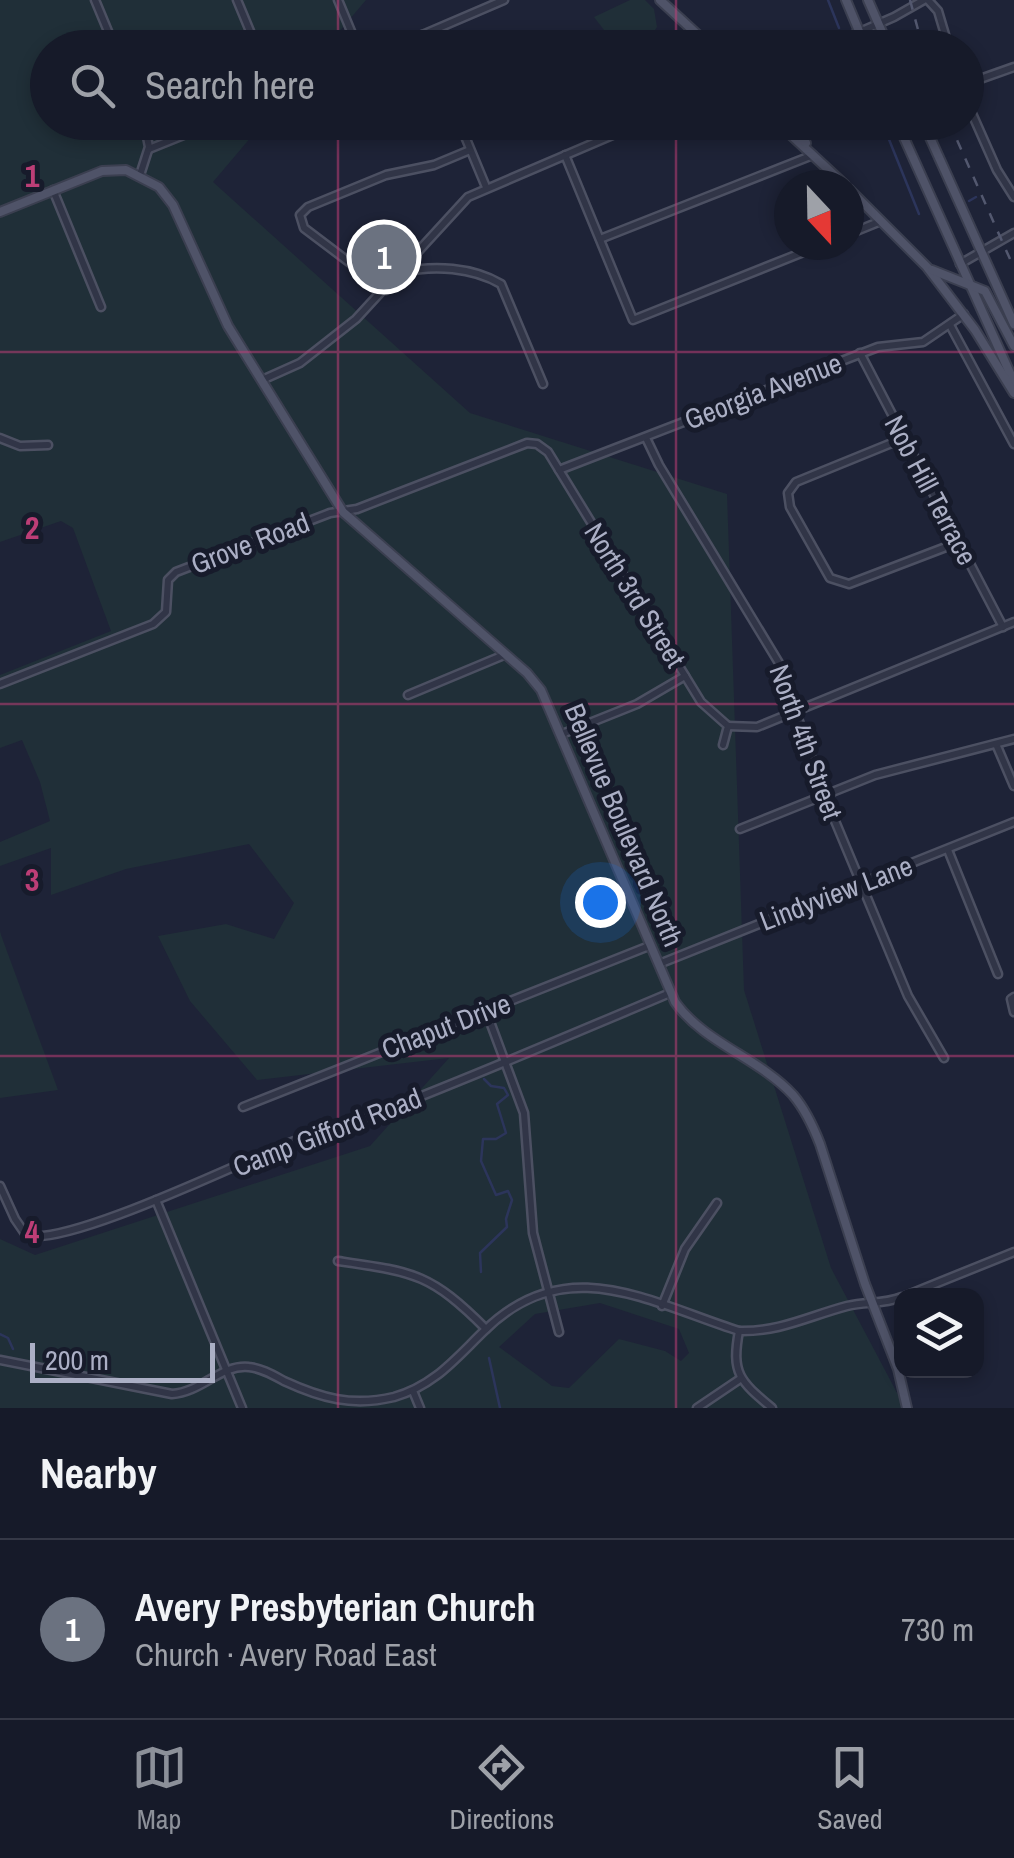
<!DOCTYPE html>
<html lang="en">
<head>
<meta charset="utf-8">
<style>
  :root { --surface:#161a29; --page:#1f2331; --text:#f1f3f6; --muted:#9ea1a8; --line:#353846; --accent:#8c9099 }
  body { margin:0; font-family:"Archivo Narrow",sans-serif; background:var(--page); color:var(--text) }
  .controls { position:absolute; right:30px; bottom:30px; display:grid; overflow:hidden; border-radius:20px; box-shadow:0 5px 15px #0003 }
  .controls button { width:90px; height:90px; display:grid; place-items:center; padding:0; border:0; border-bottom:2px solid var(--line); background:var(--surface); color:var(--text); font:50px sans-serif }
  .compass { position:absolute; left:774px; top:170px; width:90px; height:90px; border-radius:50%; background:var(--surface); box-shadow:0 5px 15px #0003; rotate:158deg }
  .scale { position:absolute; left:30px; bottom:25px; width:185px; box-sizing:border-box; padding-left:10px; border:5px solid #abafc5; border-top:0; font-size:28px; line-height:35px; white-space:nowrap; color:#abafc5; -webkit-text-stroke:8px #171b2b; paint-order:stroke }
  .you { position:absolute; left:600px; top:902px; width:35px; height:35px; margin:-25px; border:8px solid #fff; border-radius:50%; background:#1a73e8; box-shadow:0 0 0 15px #1a73e833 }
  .badge { display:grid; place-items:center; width:65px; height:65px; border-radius:50%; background:var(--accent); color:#fff; font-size:32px; font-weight:700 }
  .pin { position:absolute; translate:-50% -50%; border:5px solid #fff; box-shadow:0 2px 10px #0006 }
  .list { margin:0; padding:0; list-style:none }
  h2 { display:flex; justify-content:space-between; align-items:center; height:130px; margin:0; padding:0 40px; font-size:42px }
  h2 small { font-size:32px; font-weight:400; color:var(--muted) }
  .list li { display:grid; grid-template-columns:65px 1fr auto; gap:30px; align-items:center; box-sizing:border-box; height:180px; padding:0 40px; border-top:2px solid var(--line) }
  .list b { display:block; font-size:38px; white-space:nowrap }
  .list p { margin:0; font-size:32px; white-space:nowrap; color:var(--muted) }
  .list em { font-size:32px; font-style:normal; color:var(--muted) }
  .icon { flex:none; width:55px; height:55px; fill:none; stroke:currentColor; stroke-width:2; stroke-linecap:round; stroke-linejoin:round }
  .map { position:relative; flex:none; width:1014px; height:1408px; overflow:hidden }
  .search { position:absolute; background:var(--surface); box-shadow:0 5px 15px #0003; left:30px; right:30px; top:30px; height:110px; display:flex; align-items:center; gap:25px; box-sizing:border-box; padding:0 35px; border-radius:55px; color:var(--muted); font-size:38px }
  .sheet { height:310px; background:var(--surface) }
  nav { display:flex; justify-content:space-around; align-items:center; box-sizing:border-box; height:140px; border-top:2px solid var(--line); background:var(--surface); font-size:28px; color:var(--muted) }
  nav a { display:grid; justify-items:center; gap:5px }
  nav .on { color:var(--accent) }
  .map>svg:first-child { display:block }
</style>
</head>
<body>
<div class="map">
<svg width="1014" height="1408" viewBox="0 0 1014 1408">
  <rect width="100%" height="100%" fill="#1e2337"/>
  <g fill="#202f38" fill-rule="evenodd">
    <path d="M 0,0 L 366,0 L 326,47 L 48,48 L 48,122 L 263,123 L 213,182 L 470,413 L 727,494 L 744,990 L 831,1268 L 905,1408 L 0,1408 L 0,1239 L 35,1255 L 370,1146 L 449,1058 L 257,1080 L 190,1001 L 158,936 L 226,924 L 274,939 L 294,903 L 249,844 L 126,869 L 51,895 L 51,848 L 0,866 L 0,842 L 50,821 L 40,782 L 22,740 L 0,748 L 0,675 L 111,631 L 73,528 L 61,521 L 0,542 ZM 600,1303 L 679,1329 L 689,1353 L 681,1361 L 665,1351 L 619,1339 L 569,1388 L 552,1386 L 499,1347 L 535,1314 Z"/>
    <path d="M 630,0 L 645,0 L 654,9 L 657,27 C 645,46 629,48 608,47 L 625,39 L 604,30 L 594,17 Z"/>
    <polygon points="0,931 1,935 58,1090 0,1098"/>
  </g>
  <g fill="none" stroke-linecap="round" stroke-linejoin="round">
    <g stroke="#2c355b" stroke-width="2.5">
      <polyline points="828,0 839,28"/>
      <polyline points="882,122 919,214"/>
      <polyline points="969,201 976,197"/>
      <polyline points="481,1272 480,1253 507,1227 506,1219 512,1200 508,1191 496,1195 481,1161 483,1139 496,1139 506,1133 497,1104 508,1095 504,1088 491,1086 484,1079"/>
      <polyline points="0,1334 8,1338 13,1349"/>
      <polyline points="489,1358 500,1408"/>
    </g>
    <defs>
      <g id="minor">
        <polyline points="95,0 115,48"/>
        <polyline points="237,0 257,48"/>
        <polyline points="338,0 358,48"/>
        <polyline points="928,0 938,11 949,48"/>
        <polyline points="422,35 427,48"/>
        <polyline points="392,48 504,0"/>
        <polyline points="823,48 894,17 924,0"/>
        <polyline points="966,84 1014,67"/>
        <polyline points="966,100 997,170 1014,197"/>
        <polyline points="459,122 486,187"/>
        <polyline points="149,149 216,122"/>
        <polyline points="565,155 633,320 821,245"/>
        <polyline points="140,175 149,147 144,122"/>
        <polyline points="53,190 101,307"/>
        <polyline points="849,234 881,221"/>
        <polyline points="600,239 813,155"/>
        <polyline points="960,264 1014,233"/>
        <path d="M 402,272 C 434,265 472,267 501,284 L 543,384"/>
        <polyline points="386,290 304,228 300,215 308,207 386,175 434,165 470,150"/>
        <polyline points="950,325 1014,444"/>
        <polyline points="860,353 1003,627"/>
        <polyline points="262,380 300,363 356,319 468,197 643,122"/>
        <polyline points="0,438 20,446 48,445"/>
        <polyline points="646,438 659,465 779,663 825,797 908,996 944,1058"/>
        <polyline points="904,438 796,482 788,493 790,507 830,578 849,584 959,542"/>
        <polyline points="559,470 878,347 923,342 964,314"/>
        <polyline points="0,684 153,624 166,612 168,580 176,572 330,513 357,509 527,443 537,444 548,452 701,702 728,726 723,745"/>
        <polyline points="408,695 504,655"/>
        <polyline points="728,726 757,727 1014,622"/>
        <polyline points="562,734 637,704 685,676"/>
        <polyline points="996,744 1014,786"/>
        <polyline points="740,829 875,775 1014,739"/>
        <polyline points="948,850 998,974"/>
        <polyline points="659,964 1014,822"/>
        <polyline points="1014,997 1011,999 1014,1012"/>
        <polyline points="486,1011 524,1113 533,1233 559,1332"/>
        <polyline points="243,1107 649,946"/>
        <path d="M 0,1186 L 15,1219 L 26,1235 C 65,1248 243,1161 289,1143 C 322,1130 356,1122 389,1109 C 484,1072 577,1032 670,993"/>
        <polyline points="156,1200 242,1408"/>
        <path d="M 338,1261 C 414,1272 430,1273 486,1329"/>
        <polyline points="905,1296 1014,1252"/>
        <polyline points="662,1306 685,1249 717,1203"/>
        <path d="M 739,1331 C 731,1374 740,1381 772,1408"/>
        <path d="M 0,1360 L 172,1394 C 202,1392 221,1364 249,1367 C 261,1368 273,1375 284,1381 C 321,1398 352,1407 394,1397 C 434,1386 456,1358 484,1331 C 566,1250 648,1302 739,1331 C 780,1332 809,1316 847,1306 C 867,1301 881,1305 902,1297"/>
        <polyline points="413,1391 420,1408"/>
        <polyline points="697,1408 740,1379"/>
      </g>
      <g id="major">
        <polyline points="660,0 712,48"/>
        <polyline points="846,0 866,48"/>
        <polyline points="868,0 889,48"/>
        <polyline points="777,122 845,185"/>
        <polyline points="787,122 806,143"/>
        <polyline points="897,122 1014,382"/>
        <polyline points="923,122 1014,324"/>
        <polyline points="849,189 927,267 975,330 1014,393"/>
        <path d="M 0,212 L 102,171 L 126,170 L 159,187 L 173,205 L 228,326 L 343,512 L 527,673 L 541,690 L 675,1002 C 704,1043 759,1058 793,1095 C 805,1109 813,1126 820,1144 L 865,1284 L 898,1369 L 907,1408"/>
        <polyline points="932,270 985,291 1014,346"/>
      </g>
    </defs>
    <use href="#minor" stroke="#4c5062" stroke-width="11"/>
    <use href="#major" stroke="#3b3f50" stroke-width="12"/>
    <use href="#minor" stroke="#313547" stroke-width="6"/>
    <use href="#major" stroke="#4f5368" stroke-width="8"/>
    <g stroke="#53586f" stroke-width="2.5" stroke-dasharray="10 10" stroke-linecap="butt">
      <polyline points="910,0 923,48"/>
      <polyline points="949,122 1014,268"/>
    </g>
  </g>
  <path fill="none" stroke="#bc3e76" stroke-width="2.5" stroke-opacity="0.55" d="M 338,0 L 338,48M 676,0 L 676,48M 338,122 L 338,1408M 676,122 L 676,1408M 0,352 L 1014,352M 0,704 L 1014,704M 0,1056 L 1014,1056"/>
  <g text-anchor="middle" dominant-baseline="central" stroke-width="10" stroke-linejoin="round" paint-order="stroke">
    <g font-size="28" fill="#abafc5" stroke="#171b2b">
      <text transform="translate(763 391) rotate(-21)">Georgia Avenue</text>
      <text transform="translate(931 490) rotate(62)">Nob Hill Terrace</text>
      <text transform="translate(250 543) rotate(-21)">Grove Road</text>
      <text transform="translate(635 595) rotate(58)">North 3rd Street</text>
      <text transform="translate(806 742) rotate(70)">North 4th Street</text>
      <text transform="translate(624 825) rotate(67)">Bellevue Boulevard North</text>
      <text transform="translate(836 893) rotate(-21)">Lindyview Lane</text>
      <text transform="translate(446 1026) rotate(-21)">Chaput Drive</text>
      <text transform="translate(327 1132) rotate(-21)">Camp Gifford Road</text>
    </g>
  </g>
  <g font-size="32" text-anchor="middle" font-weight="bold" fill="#bc3e76" stroke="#171b2b" stroke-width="10" stroke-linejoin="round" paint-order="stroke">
    <text x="32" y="187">1</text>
    <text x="32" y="539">2</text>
    <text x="32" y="891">3</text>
    <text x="32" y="1243">4</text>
  </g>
</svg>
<div class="controls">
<button><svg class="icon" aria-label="layers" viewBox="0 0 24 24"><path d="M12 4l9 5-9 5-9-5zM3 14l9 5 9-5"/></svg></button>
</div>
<svg class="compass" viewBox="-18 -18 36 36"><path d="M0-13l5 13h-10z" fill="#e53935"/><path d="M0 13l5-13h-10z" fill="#9ea1a8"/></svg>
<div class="scale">200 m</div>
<div class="you"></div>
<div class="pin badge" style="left:384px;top:257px;background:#6b7280">1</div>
<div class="search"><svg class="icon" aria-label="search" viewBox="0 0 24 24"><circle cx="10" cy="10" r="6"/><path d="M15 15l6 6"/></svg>Search here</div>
</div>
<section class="sheet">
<h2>Nearby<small></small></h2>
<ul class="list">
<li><span class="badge" style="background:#6b7280">1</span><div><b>Avery Presbyterian Church</b><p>Church · Avery Road East</p></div><em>730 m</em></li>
</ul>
</section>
<nav>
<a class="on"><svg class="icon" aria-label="map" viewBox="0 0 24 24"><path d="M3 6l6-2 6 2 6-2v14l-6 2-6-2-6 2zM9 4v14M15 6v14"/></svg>Map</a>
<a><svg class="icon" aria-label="directions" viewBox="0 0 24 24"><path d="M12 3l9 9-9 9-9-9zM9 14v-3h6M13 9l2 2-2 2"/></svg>Directions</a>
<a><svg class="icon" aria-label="saved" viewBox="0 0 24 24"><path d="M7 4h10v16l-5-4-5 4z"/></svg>Saved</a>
</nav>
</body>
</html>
